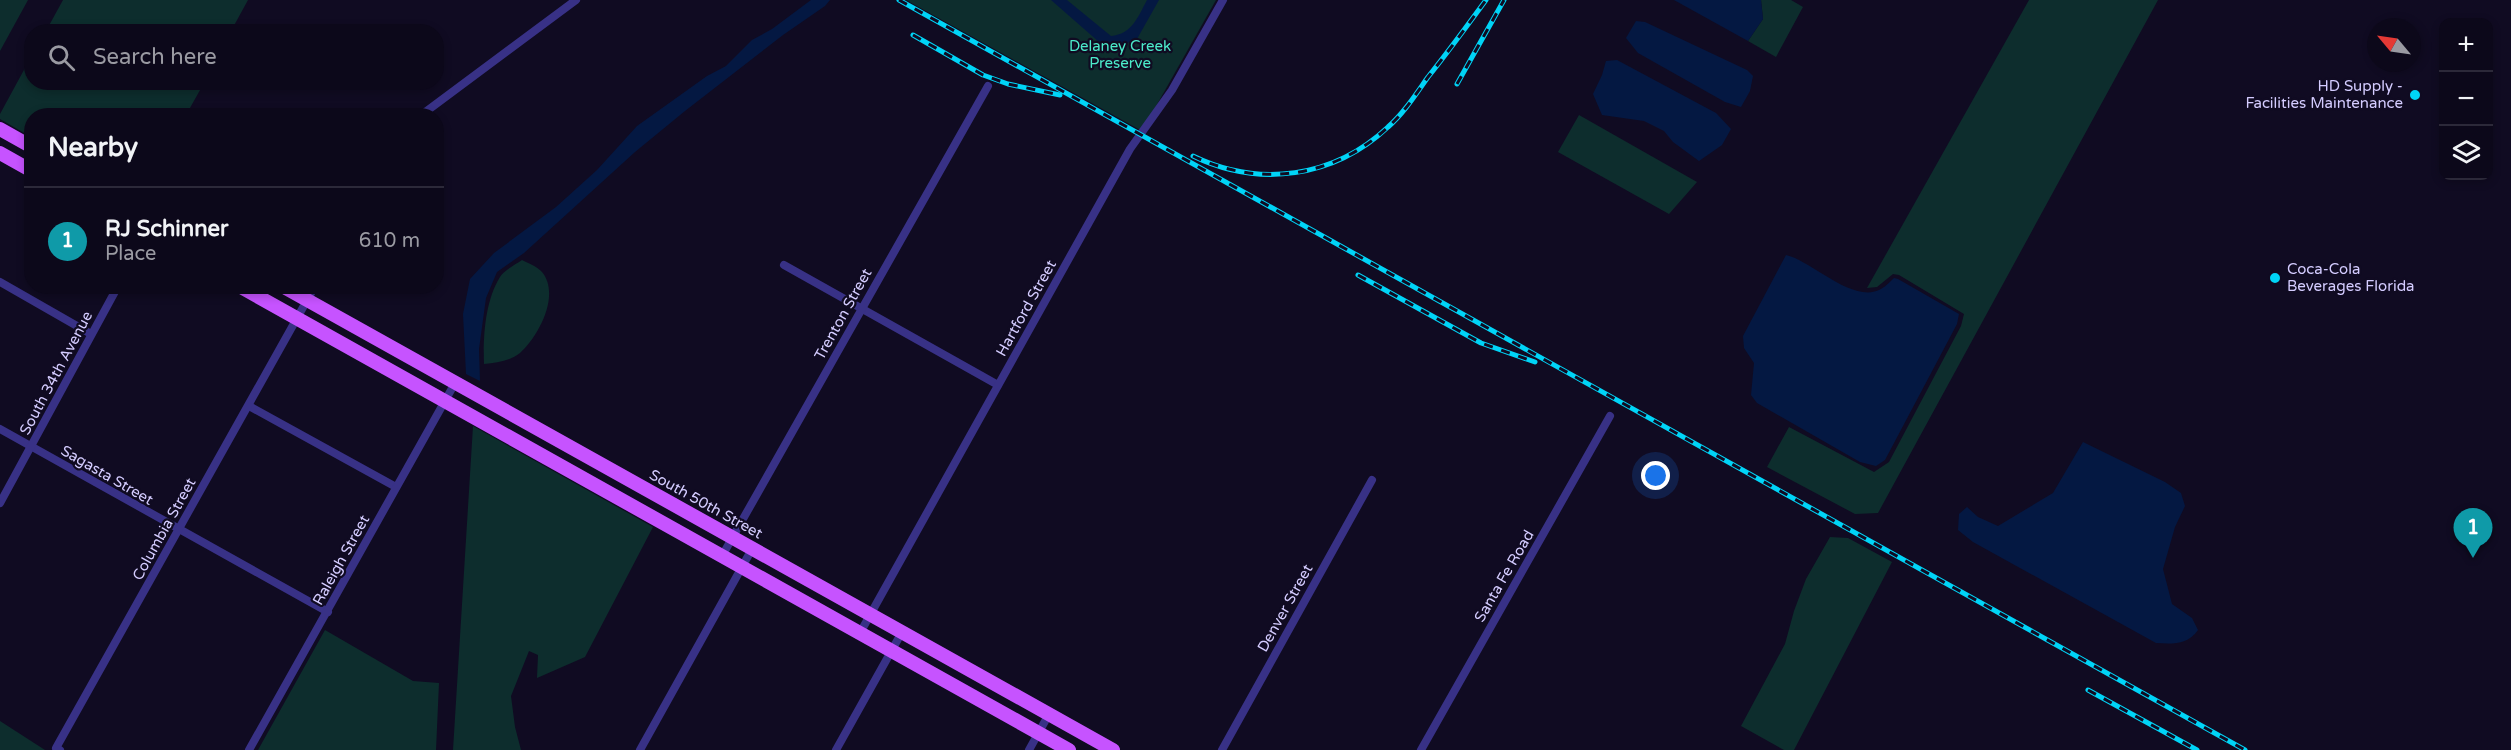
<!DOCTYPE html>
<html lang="en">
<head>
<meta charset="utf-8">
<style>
  :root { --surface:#0c081a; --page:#1a1627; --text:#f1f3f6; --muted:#9a9aa2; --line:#2c2939; --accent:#8c9099 }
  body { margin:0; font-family:"Varela Round",sans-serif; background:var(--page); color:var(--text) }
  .controls { position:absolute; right:18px; top:18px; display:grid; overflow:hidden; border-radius:12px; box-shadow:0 3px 9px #0003 }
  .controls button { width:54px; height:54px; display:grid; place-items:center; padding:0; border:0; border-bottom:2px solid var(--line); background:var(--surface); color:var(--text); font:30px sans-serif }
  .compass { position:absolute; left:2367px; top:18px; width:54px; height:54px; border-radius:50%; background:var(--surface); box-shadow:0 3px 9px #0003; rotate:299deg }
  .you { position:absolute; left:1656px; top:476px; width:21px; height:21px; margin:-15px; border:4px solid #fff; border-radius:50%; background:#1a73e8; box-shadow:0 0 0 9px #1a73e833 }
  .badge { display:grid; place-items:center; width:39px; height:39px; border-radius:50%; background:var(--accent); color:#fff; font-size:20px; font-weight:700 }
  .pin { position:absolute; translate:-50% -50px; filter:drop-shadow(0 2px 3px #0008) }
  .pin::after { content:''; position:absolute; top:32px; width:21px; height:18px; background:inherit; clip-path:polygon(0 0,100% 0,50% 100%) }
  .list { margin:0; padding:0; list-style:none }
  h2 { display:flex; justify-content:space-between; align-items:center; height:78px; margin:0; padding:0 24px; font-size:26px }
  h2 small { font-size:20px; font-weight:400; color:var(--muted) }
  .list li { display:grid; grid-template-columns:39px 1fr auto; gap:18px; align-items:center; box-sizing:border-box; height:108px; padding:0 24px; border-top:2px solid var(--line) }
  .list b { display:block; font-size:22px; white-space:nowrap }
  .list p { margin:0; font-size:20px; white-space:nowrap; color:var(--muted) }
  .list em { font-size:20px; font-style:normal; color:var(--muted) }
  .icon { flex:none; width:33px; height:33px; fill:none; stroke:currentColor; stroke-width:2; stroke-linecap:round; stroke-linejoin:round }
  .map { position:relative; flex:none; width:2511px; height:750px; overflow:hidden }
  .search { position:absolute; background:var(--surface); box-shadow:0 3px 9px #0003; left:24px; top:24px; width:420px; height:66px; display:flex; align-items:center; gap:15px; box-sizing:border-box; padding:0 21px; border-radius:24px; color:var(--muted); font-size:22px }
  .panel { position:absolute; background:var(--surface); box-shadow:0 3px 9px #0003; left:24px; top:108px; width:420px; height:186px; border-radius:24px }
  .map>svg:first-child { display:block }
</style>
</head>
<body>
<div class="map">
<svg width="2511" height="750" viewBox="0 0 2511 750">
  <rect width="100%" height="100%" fill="#100b22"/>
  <g fill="#0d2d2d">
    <polygon points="0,0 28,0 0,51"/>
    <polygon points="63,0 248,0 231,31 46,31"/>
    <polygon points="906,0 1216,0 1142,131"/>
    <polygon points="1761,0 1791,0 1803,7 1776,57 1748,41 1763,19"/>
    <polygon points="2029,0 2158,0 1878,513 1855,514 1767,467 1789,427 1874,472 1889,462 1961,326 1964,314 1899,275 1893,274 1877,287 1867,288"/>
    <polygon points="31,57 32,82 204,83 186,115 32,116 31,137 0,119 0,114"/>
    <polygon points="1579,115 1697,182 1669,214 1558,152"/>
    <path d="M 522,260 C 528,263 538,267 542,272 C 561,295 538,337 520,353 C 510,361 497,363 484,364 C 483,337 485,301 500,277 C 504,270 515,265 522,260 Z"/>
    <polygon points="473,426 653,527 585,657 537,678 538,655 529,651 511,696 515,727 521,750 453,750"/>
    <polygon points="1830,537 1848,538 1892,562 1794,750 1784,750 1741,726 1785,644 1794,611 1806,579"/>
    <polygon points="325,630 413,681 439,683 436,750 258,750"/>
    <polygon points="0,721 45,750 0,750"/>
  </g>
  <g fill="#041842">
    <polygon points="811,0 830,0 825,6 783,35 685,111 635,152 524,253 497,272 486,298 479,349 480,381 466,374 463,314 470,279 494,253 556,207 597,170 637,126 707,76 726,66 752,40 772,29"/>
    <path d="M 1051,0 L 1067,0 L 1111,36 C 1132,34 1138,17 1147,0 L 1159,0 L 1137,39 L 1118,47 L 1099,42 Z"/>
    <polygon points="1674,0 1761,0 1763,19 1748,41"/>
    <polygon points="1636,21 1645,22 1747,70 1753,76 1750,91 1741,107 1725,102 1638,53 1626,38"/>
    <polygon points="1617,60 1716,113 1731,129 1722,145 1699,161 1673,142 1664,131 1644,121 1602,115 1593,94 1602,75 1606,61"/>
    <path d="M 1786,255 C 1810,260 1852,303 1879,290 C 1884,288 1890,282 1894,278 L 1898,279 L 1959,314 L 1957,324 L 1885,460 L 1876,466 L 1860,462 L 1757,403 L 1751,395 L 1754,363 L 1744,348 L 1743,336 Z"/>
    <path d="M 2083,442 L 2165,482 L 2181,493 L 2185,506 L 2175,527 L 2163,569 L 2172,604 L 2192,618 L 2198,630 C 2188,645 2172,644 2156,643 L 1973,542 L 1958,530 L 1959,514 L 1967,507 L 1978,517 L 1998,526 L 2053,493 Z"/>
  </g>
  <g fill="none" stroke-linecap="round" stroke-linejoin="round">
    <g stroke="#383186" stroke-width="8">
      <polyline points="420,116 576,0"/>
      <polyline points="784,265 998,385"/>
      <polyline points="0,282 91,334"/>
      <polyline points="249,406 396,487"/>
      <polyline points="0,429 328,612"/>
      <polyline points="0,503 118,286"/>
      <polyline points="722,556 988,86"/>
      <polyline points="860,633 1130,149 1172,90 1223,0"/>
      <polyline points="60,750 56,748 315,286"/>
      <polyline points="249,750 455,383"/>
      <polyline points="640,750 752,549"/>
      <polyline points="836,750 902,632"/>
      <polyline points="1029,750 1049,714"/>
      <polyline points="1222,750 1372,480"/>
      <polyline points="1421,750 1610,416"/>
    </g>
    <g stroke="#c653ff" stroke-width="14">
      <polyline points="0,129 32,147"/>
      <polyline points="0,153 32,171"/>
      <polyline points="239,286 1069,750"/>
      <polyline points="282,286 1113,750"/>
    </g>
    <defs>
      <g id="rail">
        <polyline points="899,0 2245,750"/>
        <polyline points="913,35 983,75 1008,84 1060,95"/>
        <polyline points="1457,84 1504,0"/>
        <path d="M 1193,156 C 1259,188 1334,178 1388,127 C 1404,113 1416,94 1428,77 C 1448,52 1467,26 1486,0"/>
        <polyline points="1358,275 1481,343 1535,362"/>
        <polyline points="2088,690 2197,750"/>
      </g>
    </defs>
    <use href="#rail" stroke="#00d4f7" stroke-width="5"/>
    <use href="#rail" stroke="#100b22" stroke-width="3" stroke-dasharray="9" stroke-linecap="butt"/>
  </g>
  <g fill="#00d4f7" stroke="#100b22" stroke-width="2">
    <circle cx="2415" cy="95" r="6"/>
    <circle cx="2275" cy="278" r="6"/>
  </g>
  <g text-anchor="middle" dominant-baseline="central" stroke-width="4.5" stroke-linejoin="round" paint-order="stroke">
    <g font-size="15" fill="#4cebca" stroke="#100b22">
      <text x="1120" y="46">Delaney Creek<tspan x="1120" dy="17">Preserve</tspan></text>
    </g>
    <g font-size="15" fill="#d4ccff" stroke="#100b22" text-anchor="end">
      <text x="2403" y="86">HD Supply -<tspan x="2403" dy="17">Facilities Maintenance</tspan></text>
      <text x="2287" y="269" text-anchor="start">Coca-Cola<tspan x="2287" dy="17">Beverages Florida</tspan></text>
    </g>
    <g font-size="15" fill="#d4ccff" stroke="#100b22">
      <text transform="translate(1026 308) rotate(-61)">Hartford Street</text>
      <text transform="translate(843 314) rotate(-61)">Trenton Street</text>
      <text transform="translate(56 373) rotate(-62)">South 34th Avenue</text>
      <text transform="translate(107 475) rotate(30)">Sagasta Street</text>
      <text transform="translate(706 504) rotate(29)">South 50th Street</text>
      <text transform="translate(164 529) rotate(-61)">Columbia Street</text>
      <text transform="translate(341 560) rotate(-61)">Raleigh Street</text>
      <text transform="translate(1504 576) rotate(-60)">Santa Fe Road</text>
      <text transform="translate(1285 608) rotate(-61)">Denver Street</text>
    </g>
  </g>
</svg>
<div class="controls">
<button>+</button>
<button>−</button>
<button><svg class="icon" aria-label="layers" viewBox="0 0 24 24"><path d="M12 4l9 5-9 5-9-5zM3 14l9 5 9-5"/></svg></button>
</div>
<svg class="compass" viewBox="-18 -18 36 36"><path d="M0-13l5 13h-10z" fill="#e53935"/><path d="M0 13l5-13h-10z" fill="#9a9aa2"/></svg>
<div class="you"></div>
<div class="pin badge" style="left:2473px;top:558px;background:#0f9aa8">1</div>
<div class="search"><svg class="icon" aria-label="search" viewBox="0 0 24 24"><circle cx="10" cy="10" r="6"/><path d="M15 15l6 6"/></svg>Search here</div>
<section class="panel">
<h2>Nearby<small></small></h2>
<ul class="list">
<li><span class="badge" style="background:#0f9aa8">1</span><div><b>RJ Schinner</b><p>Place</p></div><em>610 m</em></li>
</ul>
</section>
</div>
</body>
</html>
